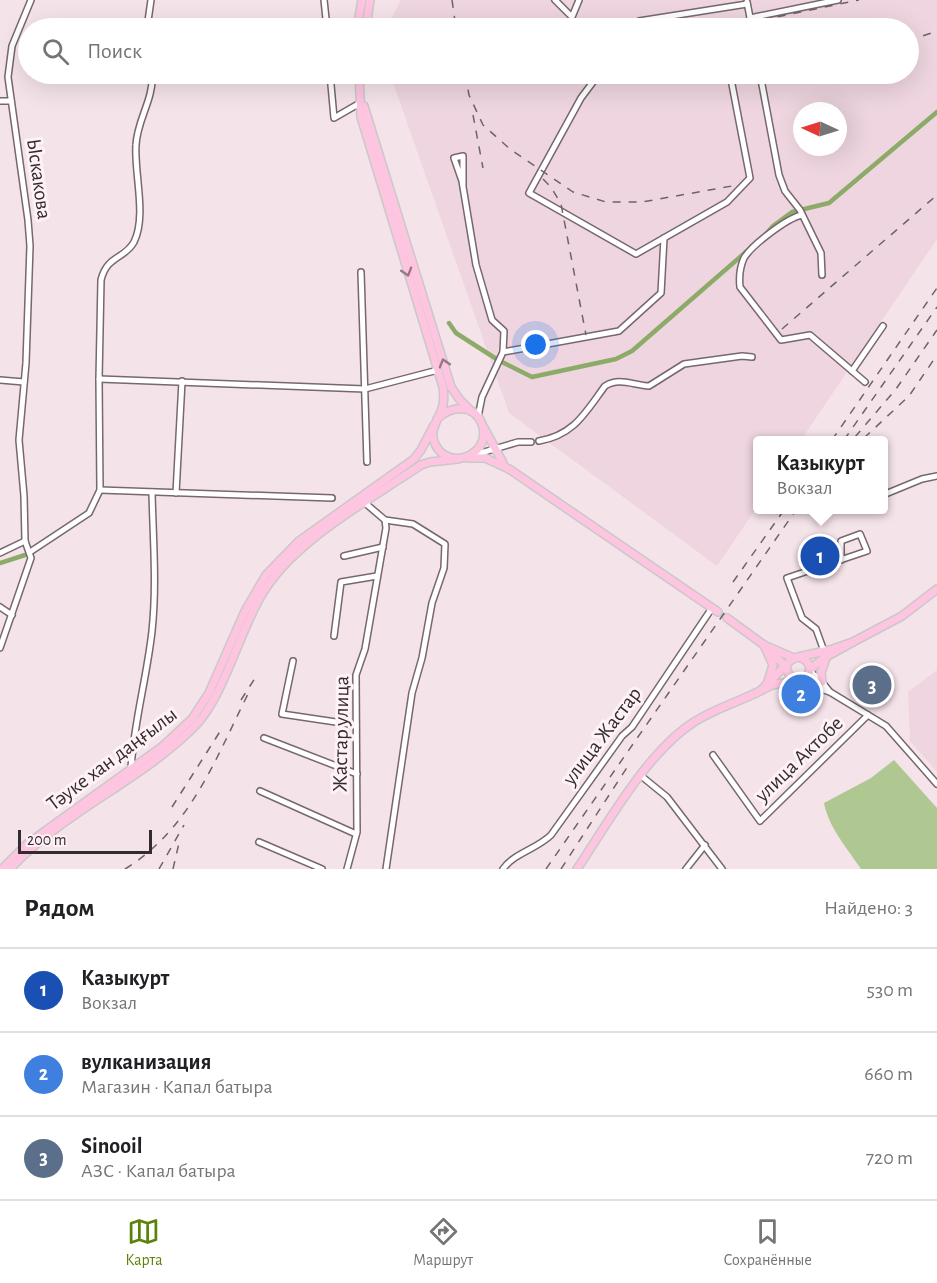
<!DOCTYPE html>
<html lang="ru">
<head>
<meta charset="utf-8">
<style>
  :root { --surface:#fff; --page:#f2f2f2; --text:#202124; --muted:#757577; --line:#e0e0e0; --accent:#5b8308 }
  body { margin:0; font-family:"Alegreya Sans",sans-serif; background:var(--page); color:var(--text) }
  .compass { position:absolute; left:793px; top:102px; width:54px; height:54px; border-radius:50%; background:var(--surface); box-shadow:0 6px 24px #0002; rotate:274deg }
  .scale { position:absolute; left:18px; bottom:15px; width:134px; box-sizing:border-box; padding-left:6px; border:3px solid #332c2f; border-top:0; font-size:16px; line-height:21px; white-space:nowrap; color:#332c2f; -webkit-text-stroke:4px #fef2f7; paint-order:stroke }
  .you { position:absolute; left:536px; top:345px; width:21px; height:21px; margin:-15px; border:4px solid #fff; border-radius:50%; background:#1a73e8; box-shadow:0 0 0 9px #1a73e833 }
  .badge { display:grid; place-items:center; width:39px; height:39px; border-radius:50%; background:var(--accent); color:#fff; font-size:20px; font-weight:700 }
  .pin { position:absolute; translate:-50% -50%; border:3px solid #fff; box-shadow:0 2px 6px #0006 }
  .popup { position:absolute; left:753px; top:436px; width:135px; height:78px; box-sizing:border-box; display:grid; place-content:center; border-radius:6px; background:var(--surface); filter:drop-shadow(0 2px 4px #0005); font-size:20px; white-space:nowrap; color:var(--muted) }
  .popup b { font-size:22px; color:var(--text) }
  .popup::after { content:''; position:absolute; left:50%; top:100%; margin-left:-12px; border:12px solid transparent; border-top-color:var(--surface) }
  .list { margin:0; padding:0; list-style:none }
  h2 { display:flex; justify-content:space-between; align-items:center; height:78px; margin:0; padding:0 24px; font-size:26px }
  h2 small { font-size:20px; font-weight:400; color:var(--muted) }
  .list li { display:grid; grid-template-columns:39px 1fr auto; gap:18px; align-items:center; box-sizing:border-box; height:84px; padding:0 24px; border-top:2px solid var(--line) }
  .list b { display:block; font-size:22px; white-space:nowrap }
  .list p { margin:0; font-size:20px; white-space:nowrap; color:var(--muted) }
  .list em { font-size:20px; font-style:normal; color:var(--muted) }
  .icon { flex:none; width:33px; height:33px; fill:none; stroke:currentColor; stroke-width:2; stroke-linecap:round; stroke-linejoin:round }
  .map { position:relative; flex:none; width:937px; height:869px; overflow:hidden }
  .search { position:absolute; background:var(--surface); box-shadow:0 6px 24px #0002; left:18px; right:18px; top:18px; height:66px; display:flex; align-items:center; gap:15px; box-sizing:border-box; padding:0 21px; border-radius:33px; color:var(--muted); font-size:22px }
  .sheet { height:330px; background:var(--surface) }
  nav { display:flex; justify-content:space-around; align-items:center; box-sizing:border-box; height:84px; border-top:2px solid var(--line); background:var(--surface); font-size:16px; color:var(--muted) }
  nav a { display:grid; justify-items:center; gap:3px }
  nav .on { color:var(--accent) }
  .map>svg:first-child { display:block }
</style>
</head>
<body>
<div class="map">
<svg width="937" height="869" viewBox="0 0 937 869">
  <rect width="100%" height="100%" fill="#f5e3ea"/>
  <g fill="#eed5df" fill-rule="evenodd">
    <path d="M 401,0 L 937,0 L 937,239 L 801,440 L 757,440 L 757,507 L 717,566 L 509,413 L 390,74 L 908,74 L 908,28 L 387,28 ZM 802,111 L 838,111 L 838,147 L 802,147 Z"/>
    <polygon points="937,670 937,772 910,741 908,692"/>
  </g>
  <path fill="#afc891" d="M 894,760 L 937,808 L 937,869 L 861,869 C 847,848 829,828 824,803 L 871,778 Z"/>
  <g fill="none" stroke-linecap="round" stroke-linejoin="round">
    <g stroke="#8dab68" stroke-width="4.5">
      <polyline points="766,234 773,226 792,212 829,203 937,112"/>
      <polyline points="449,323 456,333 498,360 532,377 616,359 632,351 747,251"/>
      <polyline points="0,563 25,555"/>
    </g>
    <defs>
      <g id="minor">
        <polyline points="324,0 327,28"/>
        <polyline points="555,0 572,17 579,0"/>
        <polyline points="747,2 752,28"/>
        <polyline points="750,18 838,0"/>
        <polyline points="147,28 151,0"/>
        <polyline points="633,28 639,21 747,4"/>
        <polyline points="330,74 334,118 360,103"/>
        <polyline points="599,74 581,98 529,193 636,254 727,202 750,178 730,74"/>
        <polyline points="760,74 779,175 785,191 800,210 821,253 822,275"/>
        <polyline points="0,101 11,101"/>
        <polyline points="463,185 463,156 454,158 462,181 476,265 492,320 504,331 503,352"/>
        <path d="M 802,215 C 787,218 752,245 744,258 C 740,267 739,278 740,287 L 781,340 L 810,335 L 865,382"/>
        <polyline points="361,272 367,462"/>
        <polyline points="852,371 883,326"/>
        <polyline points="99,379 365,389 438,370"/>
        <polyline points="0,380 24,382"/>
        <polyline points="478,417 482,397 503,352 619,331 661,293 664,238"/>
        <path d="M 539,441 C 574,435 585,413 605,386 C 619,377 633,385 649,386 L 684,364 L 742,356 L 752,357"/>
        <polyline points="474,455 518,442 531,442"/>
        <polyline points="100,490 332,498"/>
        <polyline points="176,493 182,381"/>
        <polyline points="883,495 922,479 937,476"/>
        <polyline points="385,520 413,524 445,544 444,568 432,603 422,658 412,693 386,869"/>
        <path d="M 30,552 L 89,513 L 100,490 L 99,379 L 101,280 C 107,255 125,259 134,242 C 147,216 134,173 136,145 C 137,120 154,99 152,74"/>
        <polyline points="0,553 25,541"/>
        <polyline points="344,556 383,547"/>
        <polyline points="0,607 12,615"/>
        <polyline points="334,636 341,582 377,576"/>
        <polyline points="0,648 31,558 25,541 24,496 19,440 26,363 30,246 28,220 8,77 12,46 31,0"/>
        <polyline points="824,651 816,629 802,618 787,578 867,551 860,534 841,541 841,560"/>
        <polyline points="293,661 282,714 356,725"/>
        <polyline points="798,682 830,692 822,682 810,671"/>
        <polyline points="830,692 886,726 937,784"/>
        <polyline points="264,738 357,774"/>
        <polyline points="713,755 760,821 868,715"/>
        <path d="M 131,768 C 134,722 147,677 152,631 C 157,585 153,538 152,492"/>
        <polyline points="640,775 667,797 722,869"/>
        <polyline points="260,791 356,834"/>
        <polyline points="259,842 322,869"/>
        <polyline points="347,869 357,832 356,675 365,649 386,528 385,520 365,503"/>
        <path d="M 503,869 C 514,853 537,849 551,835 L 622,736 L 632,727 L 712,608"/>
        <polyline points="686,869 705,845"/>
      </g>
      <g id="major">
        <polyline points="357,28 362,0"/>
        <polyline points="366,28 370,0"/>
        <path d="M 359,74 L 361,117 L 443,387 C 444,393 444,399 443,405 C 440,418 428,430 435,444 C 449,473 493,454 482,424 C 474,403 450,406 437,419"/>
        <polyline points="364,106 451,387 460,400 469,409"/>
        <polyline points="484,428 503,463"/>
        <polyline points="467,458 485,458 509,469 718,612"/>
        <polyline points="727,618 764,645 773,665 768,681"/>
        <polyline points="853,642 902,616 937,589"/>
        <path d="M 798,657 C 810,659 813,671 805,679 L 772,685 L 760,691 L 791,660 Z"/>
        <polyline points="798,657 830,650 853,642 824,658 810,669"/>
        <polyline points="794,658 764,645 786,667 790,677 797,681"/>
        <polyline points="822,682 821,673 826,658"/>
        <polyline points="2,869 27,844 163,746 192,719 209,693 245,611 266,575 299,541 414,459 421,450 434,425"/>
        <path d="M 10,869 C 64,811 141,781 196,725 C 224,695 239,633 261,596 C 292,541 370,500 421,465 L 430,462 L 458,459"/>
        <path d="M 577,869 C 608,823 647,752 694,722 C 714,709 738,702 760,691"/>
      </g>
    </defs>
    <use href="#minor" stroke="#77676e" stroke-width="8"/>
    <use href="#major" stroke="#cac8c9" stroke-width="10"/>
    <use href="#minor" stroke="#fff" stroke-width="5"/>
    <use href="#major" stroke="#fec5e0" stroke-width="7"/>
    <g stroke="#6e6468" stroke-width="1.5" stroke-dasharray="8 8" stroke-linecap="butt">
      <polyline points="452,0 456,28"/>
      <polyline points="762,20 859,0"/>
      <polyline points="908,41 937,31"/>
      <polyline points="465,74 469,95 483,125 510,149 573,192 606,202 642,202 732,186"/>
      <polyline points="473,115 483,168"/>
      <polyline points="543,179 551,187 561,204 586,335"/>
      <polyline points="782,329 937,195"/>
      <polyline points="855,437 896,389 937,330"/>
      <polyline points="864,438 909,396 937,355"/>
      <polyline points="832,440 937,288"/>
      <polyline points="844,440 937,307"/>
      <polyline points="733,582 784,510"/>
      <polyline points="241,700 257,675"/>
      <polyline points="172,807 221,730"/>
      <path d="M 125,869 C 190,829 215,760 248,694"/>
      <polyline points="159,869 184,825"/>
      <polyline points="173,869 179,843"/>
      <polyline points="546,869 796,510"/>
      <polyline points="561,869 628,766"/>
    </g>
  </g>
  <defs><path id="oneway-chevron" d="M-2-3.5L2.5 0L-2 3.5" fill="none" stroke-width="1.6" stroke-linecap="round" stroke-linejoin="round" transform="scale(1.5)"/></defs>
  <g stroke="#987888">
    <use href="#oneway-chevron" transform="translate(407 272) rotate(73)"/>
    <use href="#oneway-chevron" transform="translate(444 363) rotate(-107)"/>
  </g>
  <g text-anchor="middle" dominant-baseline="central" stroke-width="6" stroke-linejoin="round" paint-order="stroke">
    <g font-size="21" fill="#332c2f" stroke="#fef2f7">
      <text transform="translate(39 179) rotate(82)">Ыскакова</text>
      <text transform="translate(341 734) rotate(-89)">Жастар улица</text>
      <text transform="translate(602 736) rotate(-53)">улица Жастар</text>
      <text transform="translate(112 759) rotate(-37)">Тәуке хан даңғылы</text>
      <text transform="translate(799 759) rotate(-44)">улица Актобе</text>
    </g>
  </g>
</svg>
<svg class="compass" viewBox="-18 -18 36 36"><path d="M0-13l5 13h-10z" fill="#e53935"/><path d="M0 13l5-13h-10z" fill="#757577"/></svg>
<div class="scale">200 m</div>
<div class="you"></div>
<div class="pin badge" style="left:820px;top:556px;background:#1a4fb4">1</div>
<div class="popup"><b>Казыкурт</b>Вокзал</div>
<div class="pin badge" style="left:801px;top:694px;background:#3f7fe0">2</div>
<div class="pin badge" style="left:872px;top:685px;background:#5c6f8a">3</div>
<div class="search"><svg class="icon" aria-label="search" viewBox="0 0 24 24"><circle cx="10" cy="10" r="6"/><path d="M15 15l6 6"/></svg>Поиск</div>
</div>
<section class="sheet">
<h2>Рядом<small>Найдено: 3</small></h2>
<ul class="list">
<li><span class="badge" style="background:#1a4fb4">1</span><div><b>Казыкурт</b><p>Вокзал</p></div><em>530 m</em></li>
<li><span class="badge" style="background:#3f7fe0">2</span><div><b>вулканизация</b><p>Магазин · Капал батыра</p></div><em>660 m</em></li>
<li><span class="badge" style="background:#5c6f8a">3</span><div><b>Sinooil</b><p>АЗС · Капал батыра</p></div><em>720 m</em></li>
</ul>
</section>
<nav>
<a class="on"><svg class="icon" aria-label="map" viewBox="0 0 24 24"><path d="M3 6l6-2 6 2 6-2v14l-6 2-6-2-6 2zM9 4v14M15 6v14"/></svg>Карта</a>
<a><svg class="icon" aria-label="directions" viewBox="0 0 24 24"><path d="M12 3l9 9-9 9-9-9zM9 14v-3h6M13 9l2 2-2 2"/></svg>Маршрут</a>
<a><svg class="icon" aria-label="saved" viewBox="0 0 24 24"><path d="M7 4h10v16l-5-4-5 4z"/></svg>Сохранённые</a>
</nav>
</body>
</html>
